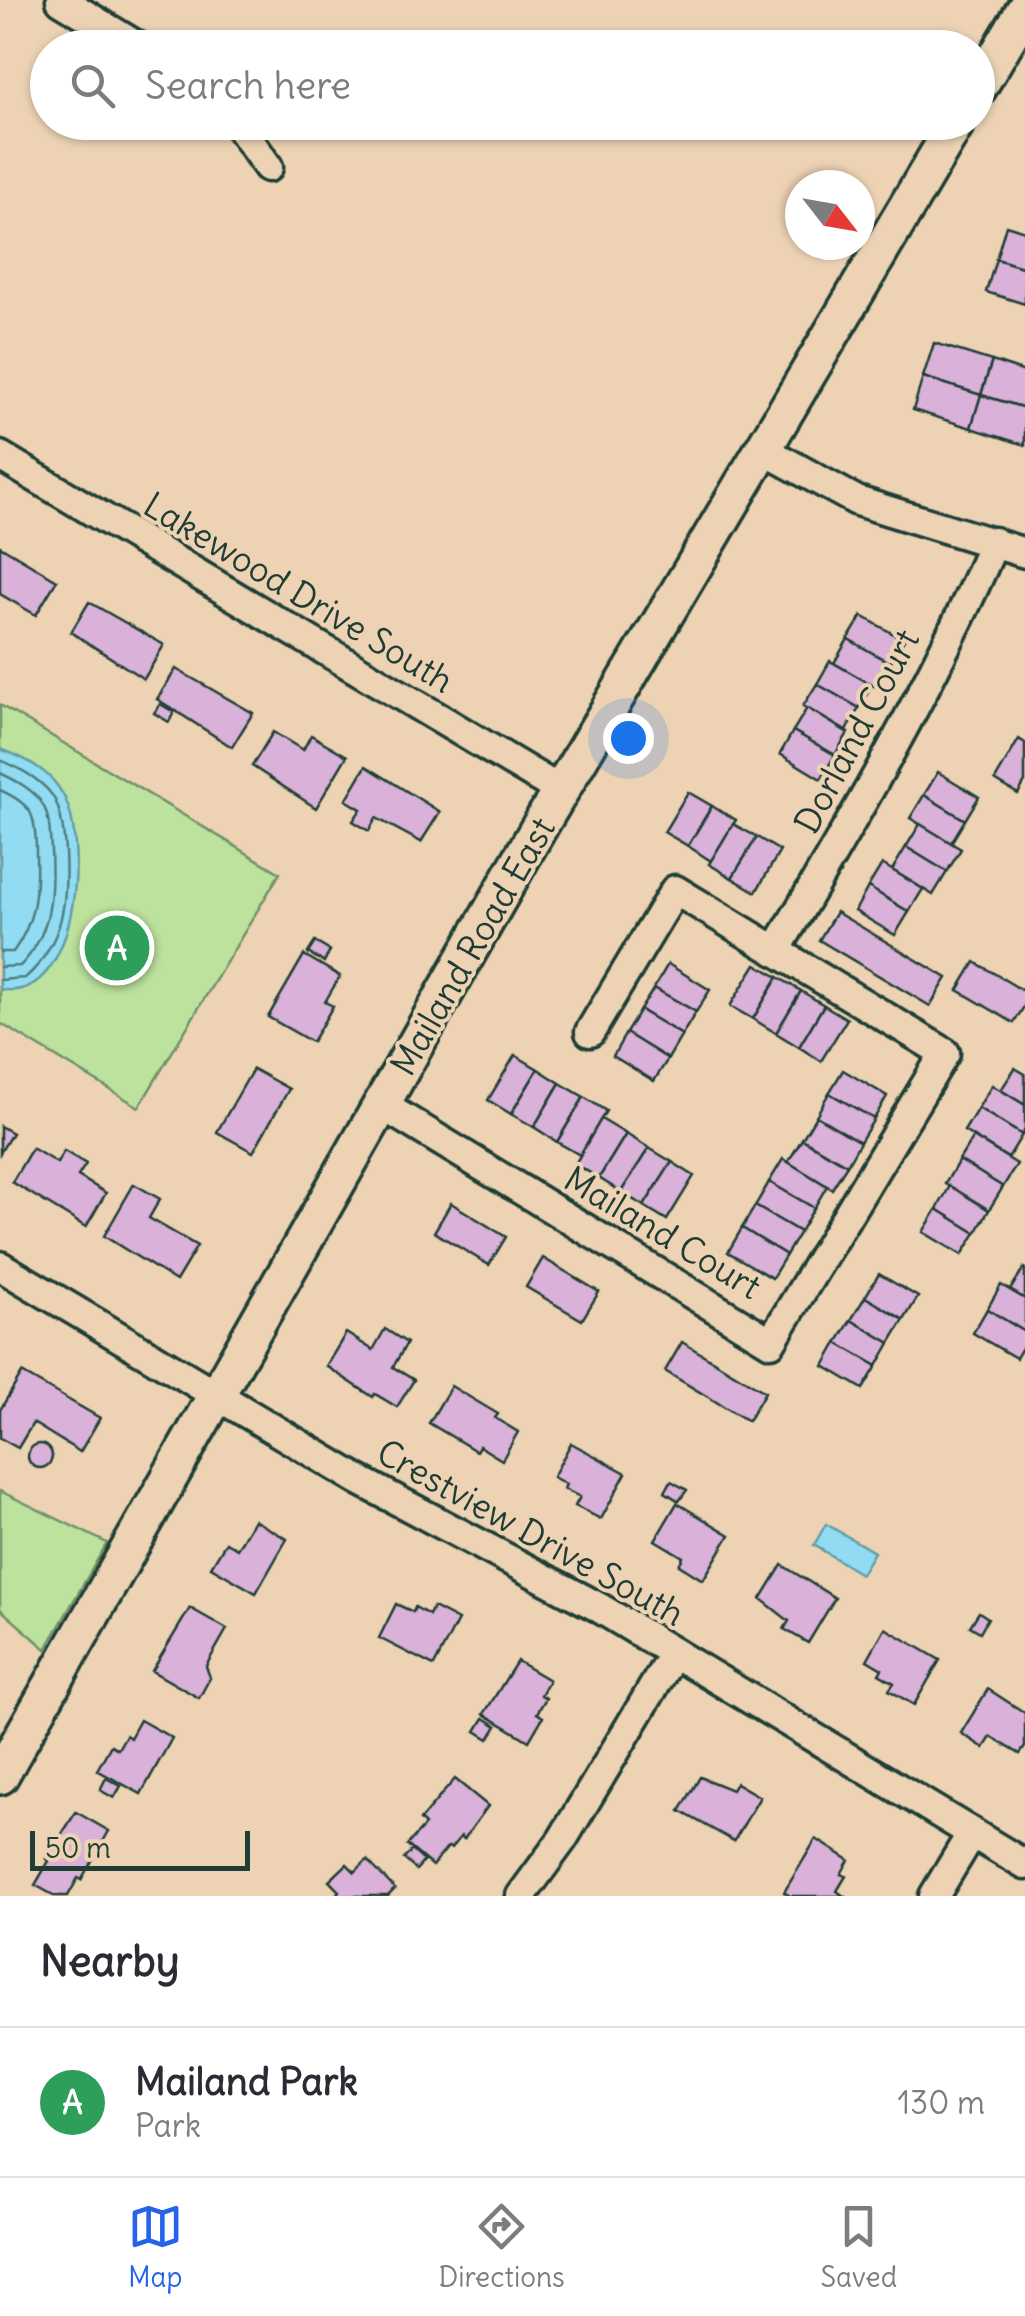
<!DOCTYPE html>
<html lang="en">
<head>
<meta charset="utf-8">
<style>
  :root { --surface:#fff; --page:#f2f2f3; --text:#2b2b33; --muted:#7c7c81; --line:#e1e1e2; --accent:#2563eb }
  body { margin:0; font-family:Delius,sans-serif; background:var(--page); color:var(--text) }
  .compass { position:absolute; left:785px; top:170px; width:90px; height:90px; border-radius:50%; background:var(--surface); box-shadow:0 2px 8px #0004; rotate:121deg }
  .scale { position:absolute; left:30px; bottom:25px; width:220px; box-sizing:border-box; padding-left:10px; border:5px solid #1f3d34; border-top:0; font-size:28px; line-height:35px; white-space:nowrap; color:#1f3d34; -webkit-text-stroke:8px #edd3b4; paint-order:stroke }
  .you { position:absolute; left:628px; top:738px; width:35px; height:35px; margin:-25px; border:8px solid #fff; border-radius:50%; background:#1a73e8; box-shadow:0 0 0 15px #1a73e833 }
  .badge { display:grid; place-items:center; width:65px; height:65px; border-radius:50%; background:var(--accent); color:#fff; font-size:32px; font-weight:700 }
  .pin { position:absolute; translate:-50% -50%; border:5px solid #fff; box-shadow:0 2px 10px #0006 }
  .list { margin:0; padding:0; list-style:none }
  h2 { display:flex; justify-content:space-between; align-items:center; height:130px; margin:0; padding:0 40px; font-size:42px }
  h2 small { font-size:32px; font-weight:400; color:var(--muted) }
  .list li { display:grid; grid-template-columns:65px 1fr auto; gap:30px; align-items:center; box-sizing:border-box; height:150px; padding:0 40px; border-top:2px solid var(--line) }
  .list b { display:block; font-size:38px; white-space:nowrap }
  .list p { margin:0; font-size:32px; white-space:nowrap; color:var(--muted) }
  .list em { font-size:32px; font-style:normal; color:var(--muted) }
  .icon { flex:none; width:55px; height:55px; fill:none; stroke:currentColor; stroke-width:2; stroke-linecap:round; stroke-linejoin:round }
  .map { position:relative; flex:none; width:1025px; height:1896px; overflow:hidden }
  .search { position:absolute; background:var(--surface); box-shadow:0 2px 8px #0004; left:30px; right:30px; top:30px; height:110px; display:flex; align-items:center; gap:25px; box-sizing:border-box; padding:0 35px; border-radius:55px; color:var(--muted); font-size:38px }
  .sheet { height:280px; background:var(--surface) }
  nav { display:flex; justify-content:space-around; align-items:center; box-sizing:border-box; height:140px; border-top:2px solid var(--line); background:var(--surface); font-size:28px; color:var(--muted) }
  nav a { display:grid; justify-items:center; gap:5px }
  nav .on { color:var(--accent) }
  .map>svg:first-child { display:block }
</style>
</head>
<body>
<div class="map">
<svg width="1025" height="1896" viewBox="0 0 1025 1896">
  <rect width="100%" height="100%" fill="#edd3b4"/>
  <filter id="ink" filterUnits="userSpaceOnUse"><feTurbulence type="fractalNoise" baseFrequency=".01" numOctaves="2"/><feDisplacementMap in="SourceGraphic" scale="20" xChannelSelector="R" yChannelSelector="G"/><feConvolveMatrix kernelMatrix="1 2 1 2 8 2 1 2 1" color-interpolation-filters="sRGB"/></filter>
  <g filter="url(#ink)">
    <g fill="#bde29d" stroke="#6e9068" stroke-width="2.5">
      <polygon points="0,705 280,873 139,1107 0,1023"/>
      <polygon points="0,1491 107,1543 46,1649 0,1609"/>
    </g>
    <g fill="#92dcf3" stroke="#649ca7" stroke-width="2.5">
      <path d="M 0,749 C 23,757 50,771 62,793 C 90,838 78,1006 0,989 Z"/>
      <polygon points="826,1524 874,1552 861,1574 814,1545"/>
    </g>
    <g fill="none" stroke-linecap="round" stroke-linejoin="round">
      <g stroke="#4d7d80" stroke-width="2.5">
        <path d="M 0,760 C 19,768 39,778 52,795 C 68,818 68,890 61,918 C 56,940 42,964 25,978 L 0,980"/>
        <path d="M 0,773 C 15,780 35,790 43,805 C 50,817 50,836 51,851 C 53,893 52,934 20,966 L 0,967"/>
        <path d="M 0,790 C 11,795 26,803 31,814 C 36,825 36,842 36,854 C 37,891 36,921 13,952 L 0,952"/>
      </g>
    </g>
    <g fill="#dab1d8" stroke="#1f3d34" stroke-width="2.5">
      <polygon points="1006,225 1025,231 1025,268 996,259"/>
      <polygon points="996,259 1025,268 1025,304 986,292"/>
      <polygon points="934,343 992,361 981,395 923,377"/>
      <polygon points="992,361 1025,372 1025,408 981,395"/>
      <polygon points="923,377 981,395 971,428 913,410"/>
      <polygon points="981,395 1025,408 1025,445 971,428"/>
      <polygon points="0,546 57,580 36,615 0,594"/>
      <polygon points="89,602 164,645 144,679 71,632"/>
      <polygon points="862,616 904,640 890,663 848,639"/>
      <polygon points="848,639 890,663 876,687 834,663"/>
      <polygon points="830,661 872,685 859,708 817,684"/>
      <polygon points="176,669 253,713 232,747 157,699"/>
      <polygon points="817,684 859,708 846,731 803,706"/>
      <polygon points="160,704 174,712 169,722 154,713"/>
      <polygon points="807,708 848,733 835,755 793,731"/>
      <polygon points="793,731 835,755 821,779 780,754"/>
      <polygon points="273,732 303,750 311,735 347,756 316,808 252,766"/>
      <polygon points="1019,739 1025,743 1025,782 1018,794 995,780"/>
      <polygon points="366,766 440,812 421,842 376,818 369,831 353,821 361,809 346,800"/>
      <polygon points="938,772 979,797 965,820 924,795"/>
      <polygon points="688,792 712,806 688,846 664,832"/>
      <polygon points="924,795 965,820 951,843 910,818"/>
      <polygon points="712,806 736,820 711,861 688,846"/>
      <polygon points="733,824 757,837 732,878 709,864"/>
      <polygon points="920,824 961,849 947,872 906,847"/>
      <polygon points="757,837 780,851 756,892 732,878"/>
      <polygon points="906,847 947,872 933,895 892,870"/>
      <polygon points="882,864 923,889 909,912 868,887"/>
      <polygon points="868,887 909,912 895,935 855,911"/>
      <polygon points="836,912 947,978 930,1006 819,940"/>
      <polygon points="315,942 330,951 324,962 308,953"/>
      <polygon points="304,955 340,976 325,1002 333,1006 312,1042 268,1017"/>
      <polygon points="975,962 1025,992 1025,1005 1014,1023 958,990"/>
      <polygon points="668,964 710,990 696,1012 654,988"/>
      <polygon points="756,964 778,977 753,1019 730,1006"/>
      <polygon points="778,977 801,991 776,1033 753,1019"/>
      <polygon points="654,988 696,1012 682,1035 640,1010"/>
      <polygon points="801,991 824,1005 799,1047 776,1033"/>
      <polygon points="824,1005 847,1019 821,1061 799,1047"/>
      <polygon points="640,1010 682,1035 668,1059 626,1033"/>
      <polygon points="626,1033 668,1059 654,1081 613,1056"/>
      <polygon points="515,1055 538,1069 511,1114 488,1100"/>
      <polygon points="1015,1068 1025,1074 1025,1105 1001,1090"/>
      <polygon points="253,1069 289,1089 253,1152 217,1132"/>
      <polygon points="538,1069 560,1083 534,1127 511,1114"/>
      <polygon points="843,1070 887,1096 874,1119 829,1093"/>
      <polygon points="560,1083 584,1097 557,1142 534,1127"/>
      <polygon points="992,1085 1025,1105 1025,1129 1022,1135 978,1108"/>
      <polygon points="829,1093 874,1119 860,1142 816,1116"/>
      <polygon points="584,1097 606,1111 580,1155 557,1142"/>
      <polygon points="978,1108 1022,1135 1008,1158 964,1131"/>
      <polygon points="816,1116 860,1142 847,1165 802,1139"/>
      <polygon points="601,1119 626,1134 599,1178 575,1164"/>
      <polygon points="0,1126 12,1133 0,1153"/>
      <polygon points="626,1134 649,1148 621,1192 599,1178"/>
      <polygon points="973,1137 1017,1164 1003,1187 959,1160"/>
      <polygon points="802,1139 847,1165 832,1189 788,1162"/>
      <polygon points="32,1148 57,1163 64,1151 86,1164 78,1176 106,1193 86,1227 12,1182"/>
      <polygon points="649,1148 672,1162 644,1206 621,1192"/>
      <polygon points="783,1159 827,1186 814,1208 769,1182"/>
      <polygon points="959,1160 1003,1187 989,1210 945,1184"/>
      <polygon points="672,1162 694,1176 667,1220 644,1206"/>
      <polygon points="769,1182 814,1208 800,1232 755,1206"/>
      <polygon points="134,1184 160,1199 149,1218 197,1246 176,1281 104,1236"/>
      <polygon points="950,1186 989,1210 976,1233 937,1209"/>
      <polygon points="451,1203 506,1237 489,1265 434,1232"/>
      <polygon points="755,1206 800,1232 786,1255 742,1228"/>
      <polygon points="937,1209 976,1233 962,1255 923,1232"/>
      <polygon points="742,1228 786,1255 772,1278 728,1252"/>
      <polygon points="543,1258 599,1292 582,1320 526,1287"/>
      <polygon points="1024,1268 1025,1269 1025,1299 1010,1290"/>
      <polygon points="879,1274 918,1297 904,1320 865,1297"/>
      <polygon points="1001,1285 1025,1299 1025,1332 987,1309"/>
      <polygon points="865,1297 904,1320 890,1343 851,1320"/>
      <polygon points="987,1309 1025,1332 1025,1343 1016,1358 973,1333"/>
      <polygon points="851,1320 890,1343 877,1366 837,1343"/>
      <polygon points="385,1329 407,1343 393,1367 414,1380 397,1407 375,1394 373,1397 326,1366 346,1333 373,1350"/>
      <polygon points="682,1342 765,1392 748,1421 665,1371"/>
      <polygon points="837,1343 877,1366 863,1389 824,1366"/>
      <polygon points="22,1373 100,1418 80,1452 33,1423 18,1448 0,1438 0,1410"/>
      <polygon points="451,1386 498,1414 495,1418 518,1432 502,1460 479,1446 476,1451 429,1423"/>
      <polygon points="571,1443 626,1473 601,1519 575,1506 580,1497 564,1489 566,1484 553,1477"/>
      <circle cx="40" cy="1456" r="12"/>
      <polygon points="671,1481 687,1490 679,1501 665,1492"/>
      <polygon points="677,1503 730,1535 703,1580 679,1565 683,1557 655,1540"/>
      <polygon points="254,1520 287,1539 256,1593 211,1567 226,1542 237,1549"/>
      <polygon points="782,1565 835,1598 808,1643 784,1629 789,1621 761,1599"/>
      <polygon points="396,1604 413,1612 415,1607 429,1615 433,1607 458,1620 434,1666 379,1638"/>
      <polygon points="190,1608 227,1629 206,1666 210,1678 199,1698 152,1671"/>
      <polygon points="979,1612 988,1618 980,1632 970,1626"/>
      <polygon points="885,1628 940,1660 914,1705 889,1690 894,1683 879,1674 882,1669 867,1660"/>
      <polygon points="517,1661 549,1680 541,1695 546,1698 537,1713 543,1717 529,1741 484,1714"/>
      <polygon points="988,1689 1025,1713 1025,1747 1020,1754 991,1737 984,1748 961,1733"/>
      <polygon points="484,1718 497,1726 489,1739 476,1731"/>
      <polygon points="140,1720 172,1738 141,1794 97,1770 111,1745 118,1749 126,1735 130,1738"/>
      <polygon points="700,1777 732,1790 736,1783 760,1797 734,1841 680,1811"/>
      <polygon points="106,1778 121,1786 114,1798 100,1790"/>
      <polygon points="455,1779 488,1806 464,1839 461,1836 451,1848 448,1847 432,1866 407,1845 425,1825 420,1820"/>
      <polygon points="76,1812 109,1831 81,1880 78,1878 68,1896 55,1896 35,1885 49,1861 46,1859"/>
      <polygon points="816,1839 849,1860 841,1874 846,1876 837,1891 844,1896 790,1896 784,1892"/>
      <polygon points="412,1850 424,1861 416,1870 404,1859"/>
      <polygon points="367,1860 395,1889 388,1896 335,1896 339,1891 329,1881 347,1864 355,1872"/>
    </g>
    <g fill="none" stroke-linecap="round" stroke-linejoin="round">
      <defs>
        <g id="minor">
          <polyline points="61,0 140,48"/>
          <polyline points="236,122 268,167"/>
          <polyline points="762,449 857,501 1025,553"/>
          <polyline points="0,456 561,791"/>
          <path d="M 776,950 C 854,818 933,684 994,542"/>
          <polyline points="382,1105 771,1342 945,1053 675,890 590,1032"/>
          <polyline points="0,1266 359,1480 598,1607 1025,1865"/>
          <polyline points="521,1896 562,1840 674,1653"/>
          <polyline points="934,1896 972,1833"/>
        </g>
        <g id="tertiary">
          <polyline points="978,88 1025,9"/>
          <polyline points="0,1776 538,829 957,122"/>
        </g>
      </defs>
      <use href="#minor" stroke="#1f3d34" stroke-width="35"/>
      <use href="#tertiary" stroke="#1f3d34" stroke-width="42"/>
      <use href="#minor" stroke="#edd3b4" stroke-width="28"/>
      <use href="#tertiary" stroke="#edd3b4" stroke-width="35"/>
    </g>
  </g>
  <g text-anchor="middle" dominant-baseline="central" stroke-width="8" stroke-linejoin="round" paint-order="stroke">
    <g font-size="35" fill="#1f3d34" stroke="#edd3b4">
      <text transform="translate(299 592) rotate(31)">Lakewood Drive South</text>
      <text transform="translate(856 731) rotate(-62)">Dorland Court</text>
      <text transform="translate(472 946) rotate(-60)">Mailand Road East</text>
      <text transform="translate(663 1232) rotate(31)">Mailand Court</text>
      <text transform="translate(531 1532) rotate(29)">Crestview Drive South</text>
    </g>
  </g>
</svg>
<svg class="compass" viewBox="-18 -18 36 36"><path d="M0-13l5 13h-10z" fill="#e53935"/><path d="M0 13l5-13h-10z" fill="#7c7c81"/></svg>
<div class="scale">50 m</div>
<div class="you"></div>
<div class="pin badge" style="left:117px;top:948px;background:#2e9e5b">A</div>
<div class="search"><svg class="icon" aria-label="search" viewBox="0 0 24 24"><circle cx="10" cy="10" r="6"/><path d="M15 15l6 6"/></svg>Search here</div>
</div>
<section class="sheet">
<h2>Nearby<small></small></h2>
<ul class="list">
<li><span class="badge" style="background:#2e9e5b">A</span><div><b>Mailand Park</b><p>Park</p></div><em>130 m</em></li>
</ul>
</section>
<nav>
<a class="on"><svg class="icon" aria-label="map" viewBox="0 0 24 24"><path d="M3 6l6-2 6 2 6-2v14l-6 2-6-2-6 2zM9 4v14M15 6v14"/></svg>Map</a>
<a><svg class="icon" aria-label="directions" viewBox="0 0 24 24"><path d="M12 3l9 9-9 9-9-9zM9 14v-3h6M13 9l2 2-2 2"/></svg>Directions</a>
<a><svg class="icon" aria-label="saved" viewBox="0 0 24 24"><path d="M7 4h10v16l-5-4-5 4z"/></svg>Saved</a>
</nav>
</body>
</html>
